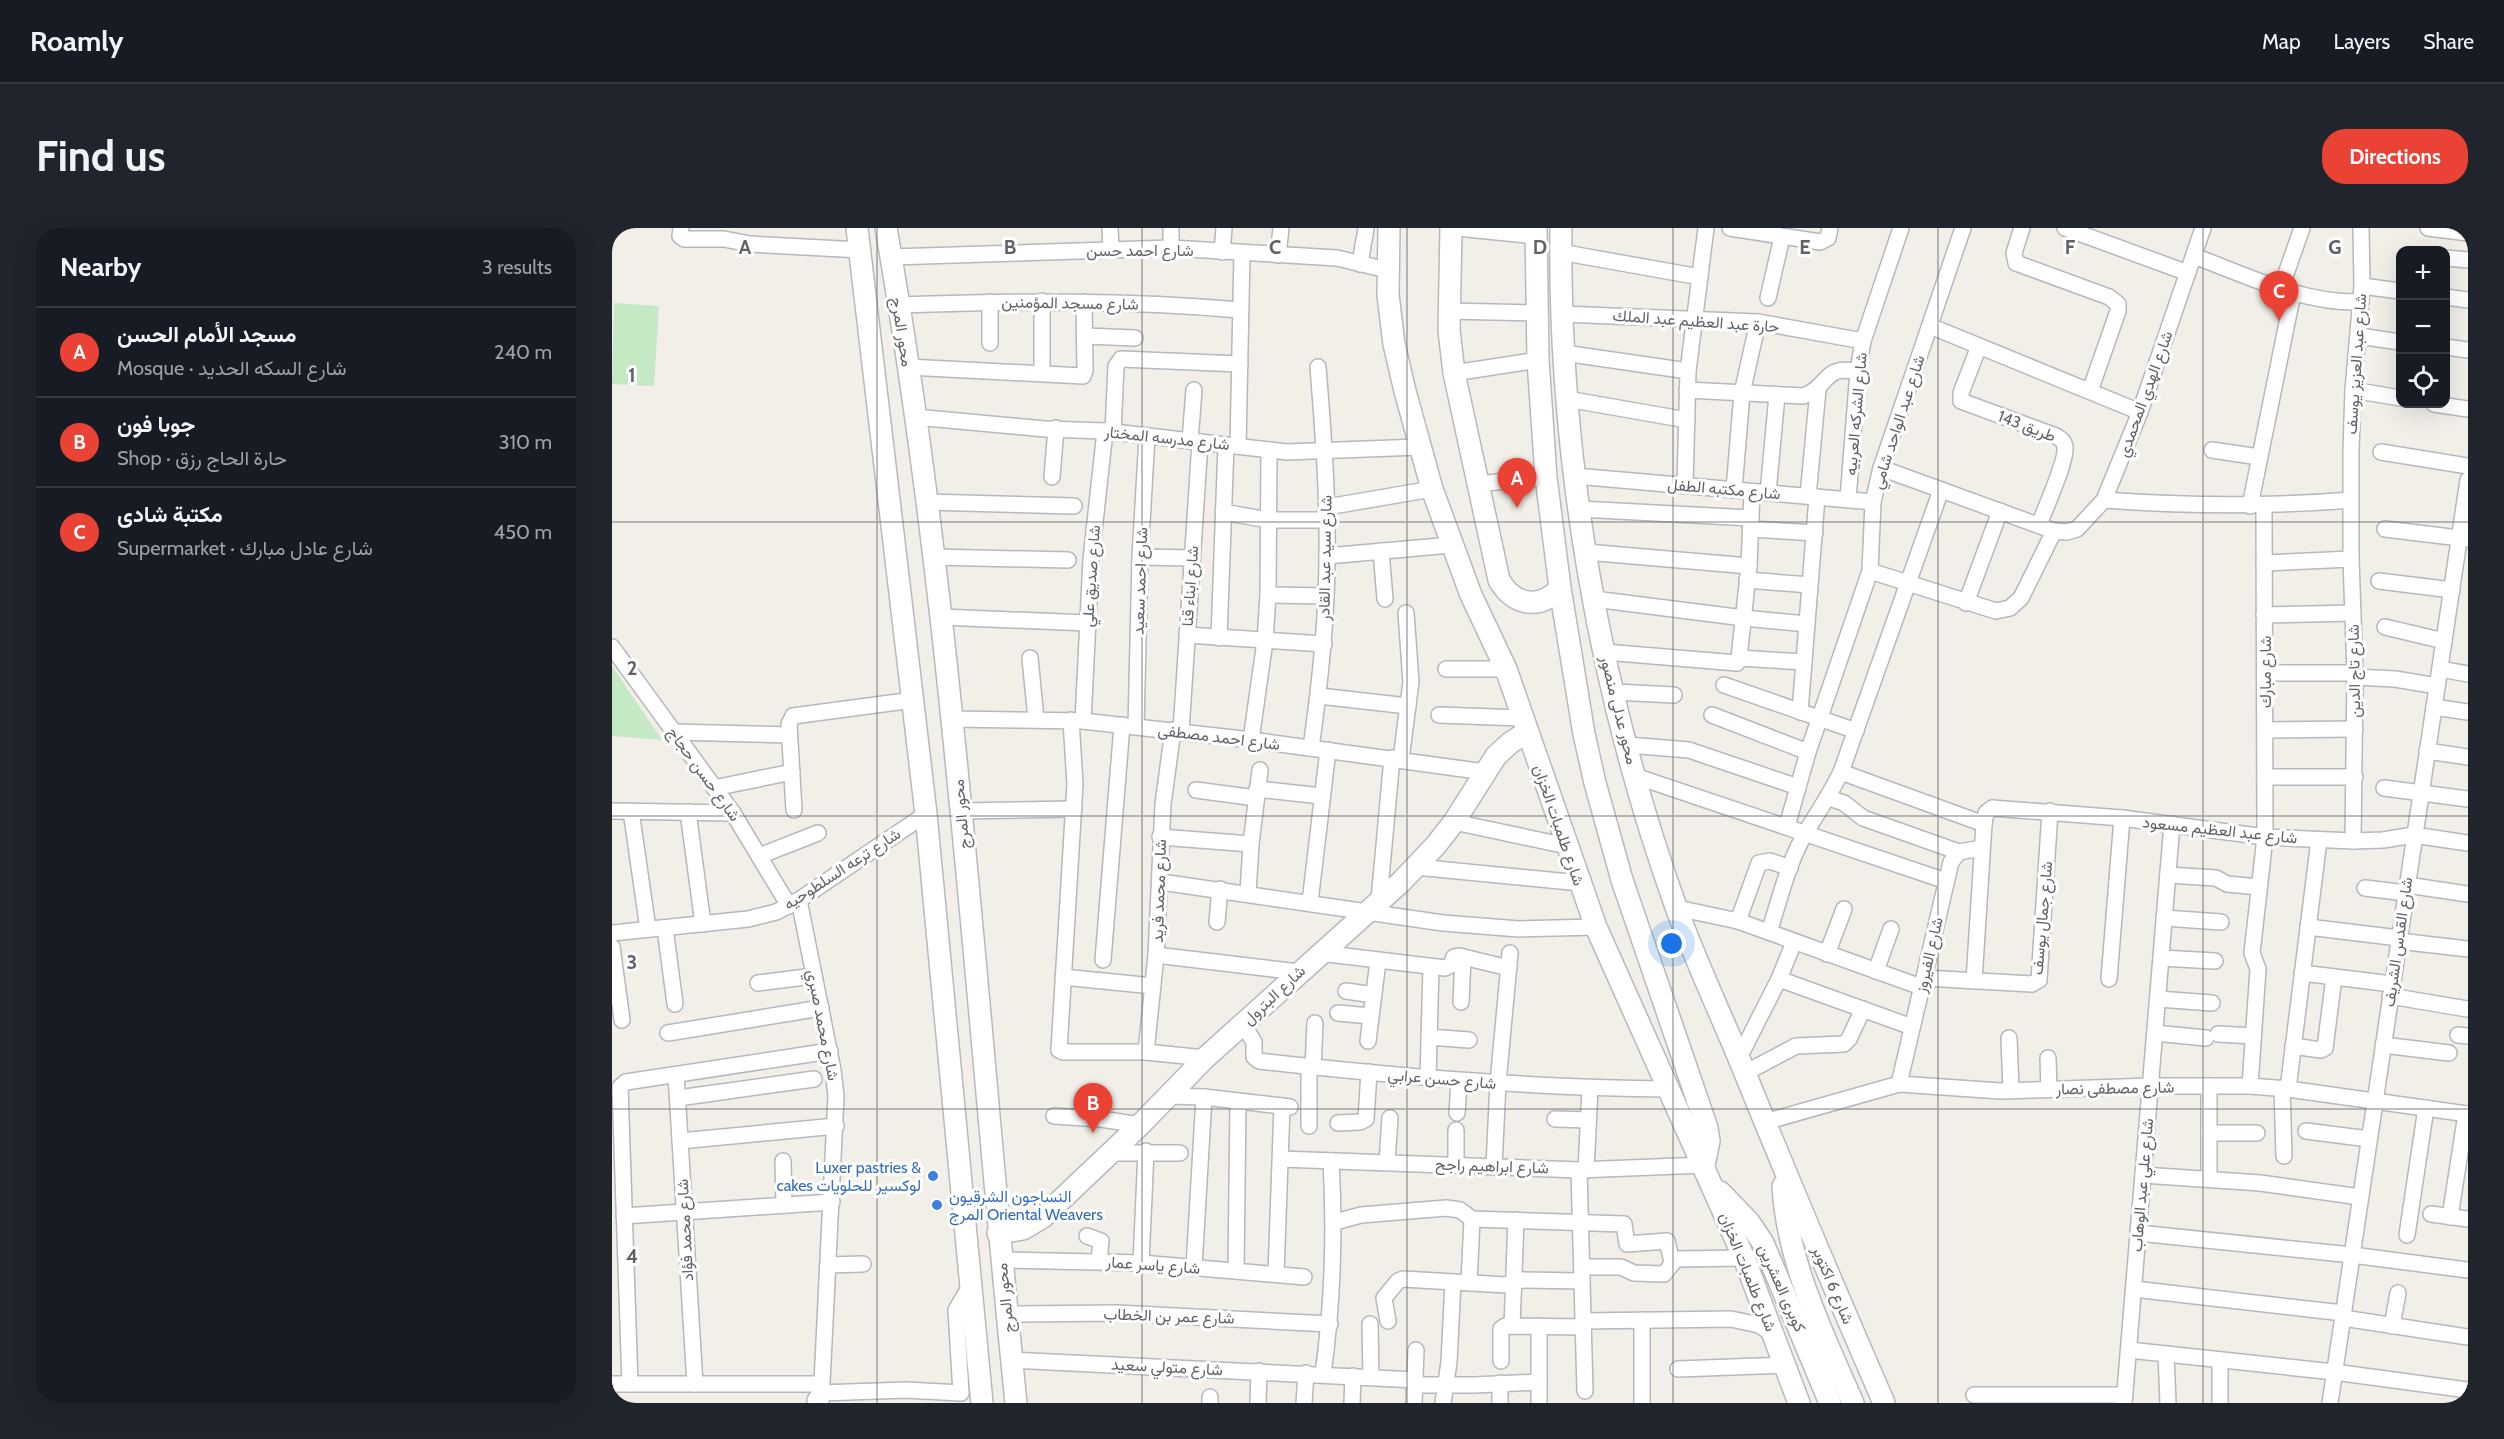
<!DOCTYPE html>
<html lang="en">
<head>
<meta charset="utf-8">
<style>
  :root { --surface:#171b24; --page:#20242c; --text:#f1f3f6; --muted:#9ea1a6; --line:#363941; --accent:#ea4335 }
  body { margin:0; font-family:Cabin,Vazirmatn,sans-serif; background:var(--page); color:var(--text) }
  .controls { position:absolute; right:18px; top:18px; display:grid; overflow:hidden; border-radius:12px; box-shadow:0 6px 24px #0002 }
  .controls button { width:54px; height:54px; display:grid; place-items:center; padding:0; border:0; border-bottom:2px solid var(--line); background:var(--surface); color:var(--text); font:30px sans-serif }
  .you { position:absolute; left:1060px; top:716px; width:21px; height:21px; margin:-15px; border:4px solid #fff; border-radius:50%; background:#1a73e8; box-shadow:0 0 0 9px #1a73e833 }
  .badge { display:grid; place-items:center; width:39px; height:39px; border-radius:50%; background:var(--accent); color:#fff; font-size:20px; font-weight:700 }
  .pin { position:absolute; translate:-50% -50px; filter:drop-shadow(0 2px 3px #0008) }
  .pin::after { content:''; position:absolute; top:32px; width:21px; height:18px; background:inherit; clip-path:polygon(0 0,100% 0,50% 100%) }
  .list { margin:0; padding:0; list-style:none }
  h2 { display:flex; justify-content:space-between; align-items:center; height:78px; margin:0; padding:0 24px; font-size:26px }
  h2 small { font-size:20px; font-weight:400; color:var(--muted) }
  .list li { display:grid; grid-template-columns:39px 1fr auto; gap:18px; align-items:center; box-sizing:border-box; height:90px; padding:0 24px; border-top:2px solid var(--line) }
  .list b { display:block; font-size:22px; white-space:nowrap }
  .list p { margin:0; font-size:20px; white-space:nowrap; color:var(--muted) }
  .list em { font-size:20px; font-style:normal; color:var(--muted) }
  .icon { flex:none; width:33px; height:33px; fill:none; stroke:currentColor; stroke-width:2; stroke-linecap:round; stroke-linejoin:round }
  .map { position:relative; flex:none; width:1856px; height:1175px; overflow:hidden; border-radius:24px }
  header { display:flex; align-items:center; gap:36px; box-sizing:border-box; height:84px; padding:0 30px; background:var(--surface); border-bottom:2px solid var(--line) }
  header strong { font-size:28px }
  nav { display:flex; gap:33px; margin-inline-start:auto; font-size:21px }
  .intro { display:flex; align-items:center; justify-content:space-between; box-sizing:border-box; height:144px; padding:0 36px }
  h1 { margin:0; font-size:42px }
  .button { padding:15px 27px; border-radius:24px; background:var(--accent); color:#fff; font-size:21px; font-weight:700 }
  main { display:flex; gap:36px; padding:0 36px }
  aside { flex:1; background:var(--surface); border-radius:24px; box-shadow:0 6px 24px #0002 }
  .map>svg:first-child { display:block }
</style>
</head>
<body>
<header>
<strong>Roamly</strong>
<nav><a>Map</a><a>Layers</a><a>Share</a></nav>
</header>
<div class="intro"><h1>Find us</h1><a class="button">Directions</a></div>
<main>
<aside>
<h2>Nearby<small>3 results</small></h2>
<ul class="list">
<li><span class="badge">A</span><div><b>مسجد الأمام الحسن</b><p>Mosque · شارع السكه الحديد</p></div><em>240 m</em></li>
<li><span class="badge">B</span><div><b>جوبا فون</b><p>Shop · حارة الحاج رزق</p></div><em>310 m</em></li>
<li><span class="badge">C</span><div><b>مكتبة شادى</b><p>Supermarket · شارع عادل مبارك</p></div><em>450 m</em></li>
</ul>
</aside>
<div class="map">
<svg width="1856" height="1175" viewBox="0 0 1856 1175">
  <rect width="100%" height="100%" fill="#f1efe8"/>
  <g fill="#c5e8c5">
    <polygon points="2,75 47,78 42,158 0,156"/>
    <polygon points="0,438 50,512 0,508"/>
  </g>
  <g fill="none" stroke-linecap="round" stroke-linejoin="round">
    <defs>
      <g id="street">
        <polyline points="69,0 68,8 72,11 112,11 138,16 248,22"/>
        <polyline points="498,0 499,22"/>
        <polyline points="845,0 923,8"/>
        <polyline points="1118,0 1208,14 1216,10 1218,0"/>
        <polyline points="1410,0 1402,25 1404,35 1497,69 1506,76 1506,83 1478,163"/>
        <polyline points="1453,0 1576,45"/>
        <polyline points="1816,0 1856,5"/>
        <polyline points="559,20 559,0"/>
        <polyline points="610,24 612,0"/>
        <polyline points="948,24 1088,49"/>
        <polyline points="666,27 669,0"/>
        <path d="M 1582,28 C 1636,48 1691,76 1749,74"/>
        <polyline points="279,29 559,20 725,30 775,42"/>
        <polyline points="1834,30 1856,32"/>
        <polyline points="748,36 754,0"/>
        <polyline points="1750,58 1788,63"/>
        <polyline points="1669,60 1690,0"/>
        <polyline points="1834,69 1856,72"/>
        <polyline points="1156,70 1170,9"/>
        <polyline points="430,73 430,145"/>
        <polyline points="378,74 378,115"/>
        <path d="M 287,77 C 401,73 514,72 628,82"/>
        <polyline points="837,83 925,85"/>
        <polyline points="951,86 1146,94 1251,113"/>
        <polyline points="1318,98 1528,184"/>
        <polyline points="473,108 523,110"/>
        <polyline points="1747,108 1788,114"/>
        <path d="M 1367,118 L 1349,165 L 1349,173 L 1444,208 C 1449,211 1452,213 1453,219 C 1455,232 1433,281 1427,297"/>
        <polyline points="1834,119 1856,122"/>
        <polyline points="952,125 1076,143"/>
        <polyline points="296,139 471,148 473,143 472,74"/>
        <polyline points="842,145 926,132"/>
        <path d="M 1075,162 L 1191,168 C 1209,163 1213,146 1226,143 C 1232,141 1240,143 1246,143"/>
        <polyline points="1741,162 1788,170"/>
        <polyline points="955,171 1075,192"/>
        <polyline points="1822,176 1856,181"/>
        <polyline points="303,189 433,201 493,203 675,224 807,219"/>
        <polyline points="501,204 504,138 509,131 628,136"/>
        <polyline points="578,213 582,162"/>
        <polyline points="626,218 630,25"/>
        <polyline points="1600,222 1647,229"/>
        <polyline points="1769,224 1856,238"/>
        <polyline points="1269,240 1442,303 1455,304 1465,301 1492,272 1528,184 1591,0"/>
        <polyline points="963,248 1261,274"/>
        <polyline points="440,249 444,200"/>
        <polyline points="865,256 934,249"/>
        <polyline points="1073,258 1076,143 1094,0"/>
        <polyline points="1122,262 1130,165 1146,94"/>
        <polyline points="1156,265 1165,167"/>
        <polyline points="1196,268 1206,162"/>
        <polyline points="1236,271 1246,143 1251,113 1289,0"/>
        <path d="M 1492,272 C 1575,278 1656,279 1738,272"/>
        <polyline points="314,274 462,278"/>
        <polyline points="1638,278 1681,65"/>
        <polyline points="715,279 820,261"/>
        <polyline points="967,281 1139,290"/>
        <polyline points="611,284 656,292 715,292"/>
        <polyline points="1139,301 1203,305"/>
        <polyline points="1773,301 1856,311"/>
        <polyline points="769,323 773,371"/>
        <polyline points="974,324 1137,338"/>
        <polyline points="715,328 839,317"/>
        <polyline points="321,329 456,332"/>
        <polyline points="528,329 580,330"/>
        <polyline points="1652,335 1739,331"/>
        <polyline points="1258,343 1384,383 1398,380 1409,370 1442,303"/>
        <polyline points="1135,352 1198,357"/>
        <polyline points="1767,353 1840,362"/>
        <polyline points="656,367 714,368"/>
        <polyline points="982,371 1132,390 1195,396"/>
        <polyline points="1354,375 1388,283"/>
        <polyline points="1652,387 1741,385"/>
        <polyline points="329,389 476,395"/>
        <polyline points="1773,399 1832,413"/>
        <polyline points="575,407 712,416"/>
        <polyline points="607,410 614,217"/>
        <polyline points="0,419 121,585 177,678"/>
        <polyline points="993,424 1125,435 1127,430 1192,434"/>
        <polyline points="418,430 424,491"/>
        <polyline points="1127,430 1137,338 1140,264"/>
        <polyline points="834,441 894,441"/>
        <polyline points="1828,441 1856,446"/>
        <polyline points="1653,445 1743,445"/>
        <polyline points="1743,449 1783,451 1825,458"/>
        <polyline points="1112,457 1244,503"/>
        <polyline points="1003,464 1062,467"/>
        <polyline points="707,468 796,478"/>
        <polyline points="1822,479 1856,484"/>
        <polyline points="1188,484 1205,269"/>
        <polyline points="827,487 910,490"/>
        <polyline points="1100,487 1196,524"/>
        <polyline points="340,491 471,493 639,512 873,544"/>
        <polyline points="459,492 463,556 447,822 451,824 534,824 593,830"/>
        <polyline points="471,493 479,331 493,203"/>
        <polyline points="524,499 528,329 535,208"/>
        <polyline points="1653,502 1743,501"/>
        <polyline points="569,503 588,214"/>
        <polyline points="61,504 177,507"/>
        <polyline points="639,512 653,413 656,367 657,222"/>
        <polyline points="1016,517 1077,522 1186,559"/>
        <path d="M 699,520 C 708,456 715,392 715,328 C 716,265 711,202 706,139"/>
        <polyline points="1815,523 1856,529"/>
        <polyline points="789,531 799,454 794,385"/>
        <polyline points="1229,544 1372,596"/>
        <polyline points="1023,548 1334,653"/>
        <polyline points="1654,549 1743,549"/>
        <polyline points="102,560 180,544"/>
        <polyline points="1772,560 1856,571"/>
        <polyline points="645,561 710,568"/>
        <polyline points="584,562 644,570"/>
        <polyline points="1217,570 1232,575 1251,590 1347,624"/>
        <polyline points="182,582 177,496 181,488 301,472"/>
        <polyline points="0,583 121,585"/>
        <polyline points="19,583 36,701"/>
        <polyline points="348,583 462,581"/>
        <polyline points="76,584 91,696"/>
        <polyline points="842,594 955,618"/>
        <polyline points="1175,598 1196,524 1258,343 1261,274 1269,240 1351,0"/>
        <polyline points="548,609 639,616"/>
        <polyline points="1741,613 1743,445 1739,331 1739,222 1741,162 1750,58 1749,0"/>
        <polyline points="147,628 206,605"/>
        <polyline points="804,639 968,655"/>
        <polyline points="1556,647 1604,650 1615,656 1647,659"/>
        <polyline points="549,654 831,695 907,701 984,699"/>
        <polyline points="1795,657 1856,666"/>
        <polyline points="1753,660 1794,665"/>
        <polyline points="636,665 639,616 648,542"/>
        <polyline points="187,672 221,842 224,868 209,1175"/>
        <polyline points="767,672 780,530"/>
        <polyline points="698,674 716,522"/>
        <polyline points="1065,680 1126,693 1309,759"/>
        <polyline points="1552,690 1609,694"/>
        <polyline points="1126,693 1147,635 1158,633 1178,640"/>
        <polyline points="605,694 608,661"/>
        <polyline points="1696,699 1787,710"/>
        <polyline points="53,700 63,776"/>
        <path d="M 1157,704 C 1168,671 1176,634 1194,604 C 1206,584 1219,565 1229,544 L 1329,262"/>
        <polyline points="0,705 136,691 164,684 187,672 314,586"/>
        <polyline points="1787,713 1856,721"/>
        <polyline points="0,719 10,792"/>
        <polyline points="708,725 833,740 839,737 842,729 847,728 897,740"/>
        <polyline points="1215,726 1232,681"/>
        <polyline points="544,727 686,744"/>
        <polyline points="1549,730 1603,733"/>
        <polyline points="491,732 510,497"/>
        <polyline points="1264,743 1279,701"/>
        <polyline points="1690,745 1780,756"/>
        <polyline points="451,749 541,758"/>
        <polyline points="1312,750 1420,756 1427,752 1438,583"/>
        <polyline points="1167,751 1300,799"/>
        <polyline points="1497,751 1510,590"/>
        <polyline points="1362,753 1372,596 1374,585 1380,580 1510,590 1653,609 1741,613 1771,612 1802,607 1856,615"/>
        <polyline points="146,755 202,748"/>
        <polyline points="734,763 762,767"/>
        <polyline points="1778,768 1855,781"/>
        <polyline points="1546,771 1600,775"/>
        <polyline points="849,774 851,729"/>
        <polyline points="726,785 758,788"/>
        <path d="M 631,796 L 642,814 L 642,829 L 647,833 C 783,848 919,860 1056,861"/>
        <polyline points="56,805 209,780"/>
        <polyline points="1543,805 1594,810"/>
        <polyline points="1606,806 1641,808"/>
        <polyline points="1846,807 1856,808"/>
        <polyline points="817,809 857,812"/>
        <polyline points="1397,810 1399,862"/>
        <polyline points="756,813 766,733"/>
        <polyline points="1771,817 1837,825"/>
        <polyline points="1681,818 1709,822 1713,820 1722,749"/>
        <polyline points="534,824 544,727 551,576 561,502"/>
        <polyline points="1127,830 1167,751 1182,714"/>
        <polyline points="1436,830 1437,861"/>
        <polyline points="701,839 703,795"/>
        <polyline points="1133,845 1184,818 1232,816 1237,811 1251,781"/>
        <polyline points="64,847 83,1156"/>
        <polyline points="816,850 819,739"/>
        <polyline points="1287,856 1339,634 1347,624 1370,620"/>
        <polyline points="1638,858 1646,741 1640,725 1653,609 1652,278"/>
        <polyline points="1670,860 1672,928"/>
        <polyline points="1676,861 1707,612"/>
        <polyline points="557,868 592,869 678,879"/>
        <polyline points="66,870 202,851"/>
        <polyline points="845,885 847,853"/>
        <polyline points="442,888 489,891 528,897"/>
        <polyline points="943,891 976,892"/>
        <polyline points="1153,894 1287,856 1389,863 1539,858 1638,858 1676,861 1856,886"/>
        <polyline points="726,895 748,894 754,891 757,844"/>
        <polyline points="697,898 697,838"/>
        <polyline points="1694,903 1757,911"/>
        <polyline points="1597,905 1645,905"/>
        <polyline points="68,913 224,898"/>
        <polyline points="500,925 568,925"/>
        <polyline points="669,931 967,942 1092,937"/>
        <polyline points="171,933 172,977"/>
        <polyline points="775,934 778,890"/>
        <polyline points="844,936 844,902"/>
        <polyline points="882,938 886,855 898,725"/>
        <polyline points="967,942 973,1163"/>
        <polyline points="974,942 978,861"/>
        <polyline points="1531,947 1648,955 1748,969"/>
        <polyline points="1597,951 1597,858"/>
        <polyline points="1819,986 1856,991"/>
        <polyline points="12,988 220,974"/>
        <polyline points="1838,989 1854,886"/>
        <polyline points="723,994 749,987 834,980 848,982 860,991 1012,996 1015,1016 1055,1013 1060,1034"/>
        <polyline points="1526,1005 1740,1027 1856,1042"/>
        <polyline points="1795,1007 1814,880"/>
        <polyline points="475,1008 489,1013 487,1033"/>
        <polyline points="389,1032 529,1035 692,1049"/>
        <polyline points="529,1035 534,923"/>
        <polyline points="216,1037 251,1036"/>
        <polyline points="582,1039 592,869"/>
        <polyline points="970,1039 1009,1039 1022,1045 1052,1046 1064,1031 1132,1030"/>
        <polyline points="624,1042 626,873"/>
        <polyline points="664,1046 670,878"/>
        <polyline points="857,1055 860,991"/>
        <polyline points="1522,1061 1731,1085"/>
        <polyline points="395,1086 505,1085 718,1096"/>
        <polyline points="1731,1090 1856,1109"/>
        <polyline points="776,1093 772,1070 786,1053 791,1051 894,1057 906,1052 970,1053"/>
        <polyline points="971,1093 1119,1091 1147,1097 1162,1107"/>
        <polyline points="758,1096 759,1149"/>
        <polyline points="900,1098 904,992"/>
        <polyline points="927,1098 927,1175"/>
        <polyline points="1780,1098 1786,1065"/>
        <polyline points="1517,1122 1722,1144 1856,1162"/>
        <polyline points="1554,1126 1556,1175"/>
        <polyline points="400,1132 804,1152"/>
        <polyline points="889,1133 889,1101 893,1098 972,1099"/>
        <polyline points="1066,1141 1173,1137"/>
        <path d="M 711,1146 C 721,1074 723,1005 719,933"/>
        <polyline points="0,1156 209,1156"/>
        <polyline points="18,1156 8,859 14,854 218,823"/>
        <polyline points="804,1157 863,1157 927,1154"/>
        <polyline points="1362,1167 1513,1167"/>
        <polyline points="203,1172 208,1165 294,1162 349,1165 344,1082 358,1058"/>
        <polyline points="598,1175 598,1169"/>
        <polyline points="646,1175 647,1143"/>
        <polyline points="692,1175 694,1145"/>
        <polyline points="740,1175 741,1148"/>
        <polyline points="802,1175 804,1122"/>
        <polyline points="831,1175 837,1134 841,1054"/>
        <polyline points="888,1175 888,1155"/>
        <polyline points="1030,1175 1030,1092"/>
        <polyline points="1512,1175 1560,596"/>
        <polyline points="1608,1175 1608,1132"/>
        <polyline points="1718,1175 1856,252"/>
      </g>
      <g id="secondary">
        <polyline points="245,0 314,586 370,1175"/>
        <path d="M 274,0 C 342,388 364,783 404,1175"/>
        <polyline points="777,0 776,67 782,116 793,163 820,261 859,367 894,441 984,699 1132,1030 1187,1175"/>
        <path d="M 839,0 L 837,102 L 842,145 L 887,352 C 902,378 928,382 948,360"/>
        <polyline points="924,0 926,132 934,249 948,360 972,506 983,555 1010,652 1095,900 1097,913 1092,937"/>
        <path d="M 949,0 C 946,228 987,464 1064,679 C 1082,729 1105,778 1126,828 C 1173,944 1222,1060 1272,1175"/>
        <path d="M 1171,958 C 1175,1034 1211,1106 1241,1175"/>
        <polyline points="1108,964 1137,994 1151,1015 1218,1175"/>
        <polyline points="386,1005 411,1001 431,989 528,897 593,830 789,654 824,617 842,594 884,528 898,515 915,504"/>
      </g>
    </defs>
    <use href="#street" stroke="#b5b8bc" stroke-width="18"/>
    <use href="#secondary" stroke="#b6babf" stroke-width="24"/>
    <use href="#street" stroke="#fff" stroke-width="15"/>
    <use href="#secondary" stroke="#fff" stroke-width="21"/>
  </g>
  <path fill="none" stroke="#5f6368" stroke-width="1.5" stroke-opacity="0.55" d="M 265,0 L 265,1175M 530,0 L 530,1175M 795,0 L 795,1175M 1061,0 L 1061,1175M 1326,0 L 1326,1175M 1591,0 L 1591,1175M 0,294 L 1856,294M 0,588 L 1856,588M 0,881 L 1856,881"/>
  <g fill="#3f7fe0" stroke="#fff" stroke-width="2">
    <circle cx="321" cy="948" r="6"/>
    <circle cx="325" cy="977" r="6"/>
  </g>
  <g text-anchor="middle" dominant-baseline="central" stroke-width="6" stroke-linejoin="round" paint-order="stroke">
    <g font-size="16" fill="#5f6368" stroke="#fff">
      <text x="528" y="22">شارع احمد حسن</text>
      <text transform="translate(458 75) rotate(1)">شارع مسجد المؤمنين</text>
      <text transform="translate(1084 93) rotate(4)">حارة عبد العظيم عبد الملك</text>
      <text transform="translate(290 104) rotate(81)">محور المرج</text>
      <text transform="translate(1744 136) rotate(-86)">شارع عبد العزيز يوسف</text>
      <text transform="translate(1533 166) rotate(-70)">شارع الهدي المحمدي</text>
      <text transform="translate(1244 186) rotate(-85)">شارع الشركه العربيه</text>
      <text transform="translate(1286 194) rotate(-72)">شارع عبد الواحد شامي</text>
      <text transform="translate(1415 198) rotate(21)">طريق 143</text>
      <text transform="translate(555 210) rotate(6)">شارع مدرسه المختار</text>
      <text transform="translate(1112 261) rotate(5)">شارع مكتبه الطفل</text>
      <text transform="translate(713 330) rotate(-89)">شارع سيد عبد القادر</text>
      <text transform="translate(479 348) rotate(-86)">شارع صديق علي</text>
      <text transform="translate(528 353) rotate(-88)">شارع احمد سعيد</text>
      <text transform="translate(578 358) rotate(-86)">شارع ابناء قنا</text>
      <text transform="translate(1742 443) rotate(-91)">شارع تاج الدين</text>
      <text transform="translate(1653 444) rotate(-90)">شارع مبارك</text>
      <text transform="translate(1007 482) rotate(76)">محور عدلى منصور</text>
      <text transform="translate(607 509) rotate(7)">شارع احمد مصطفى</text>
      <text transform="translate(92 546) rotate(54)">شارع حسن حجاج</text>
      <text transform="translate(349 586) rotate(-95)">محور المرج</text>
      <text transform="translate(947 597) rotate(71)">شارع طلمبات الخزان</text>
      <text transform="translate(1608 602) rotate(6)">شارع عبد العظيم مسعود</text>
      <text transform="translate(230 641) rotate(-33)">شارع ترعه السلطوحيه</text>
      <text transform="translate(547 663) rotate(-88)">شارع محمد فريد</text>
      <text transform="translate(1430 690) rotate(-85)">شارع جمال يوسف</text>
      <text transform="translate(1786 714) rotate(-82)">شارع القدس الشريف</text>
      <text transform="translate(1317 727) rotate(-77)">شارع الفيروز</text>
      <text transform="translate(662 767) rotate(-43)">شارع البترول</text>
      <text transform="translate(211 797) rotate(79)">شارع محمد صبري</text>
      <text transform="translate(830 851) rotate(5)">شارع حسن عرابي</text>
      <text transform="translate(1503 860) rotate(-1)">شارع مصطفى نصار</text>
      <text transform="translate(880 938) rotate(2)">شارع ابراهيم راجح</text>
      <text transform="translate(1530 957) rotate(-85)">شارع علي عبد الوهاب</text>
      <text transform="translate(73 1002) rotate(-93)">شارع محمد فؤاد</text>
      <text transform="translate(541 1037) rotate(4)">شارع ياسر عمار</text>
      <text transform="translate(1136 1044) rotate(68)">شارع طلمبات الخزان</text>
      <text transform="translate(1221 1057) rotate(67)">شارع 6 اكتوبر</text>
      <text transform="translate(1170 1060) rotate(66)">كوبرى العشرين</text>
      <text transform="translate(393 1070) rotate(-96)">محور المرج</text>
      <text transform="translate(557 1088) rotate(2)">شارع عمر بن الخطاب</text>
      <text transform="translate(555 1139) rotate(3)">شارع متولي سعيد</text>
    </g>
    <g font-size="16" fill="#366cbe" stroke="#fff" text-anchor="end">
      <text x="309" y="939">Luxer pastries &amp;<tspan x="309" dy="18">cakes لوكسير للحلويات</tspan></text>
      <text x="337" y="968" text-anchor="start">النساجون الشرقيون<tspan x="337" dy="18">المرج Oriental Weavers</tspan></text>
    </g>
  </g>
  <g font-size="20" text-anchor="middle" font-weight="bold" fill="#5f6368" stroke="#fff" stroke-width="6" stroke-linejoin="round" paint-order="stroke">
    <text x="133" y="26">A</text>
    <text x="398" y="26">B</text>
    <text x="663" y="26">C</text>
    <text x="928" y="26">D</text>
    <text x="1193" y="26">E</text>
    <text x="1458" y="26">F</text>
    <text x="1723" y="26">G</text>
    <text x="20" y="154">1</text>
    <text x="20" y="447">2</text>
    <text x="20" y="741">3</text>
    <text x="20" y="1035">4</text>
  </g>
</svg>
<div class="controls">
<button>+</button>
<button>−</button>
<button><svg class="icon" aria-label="locate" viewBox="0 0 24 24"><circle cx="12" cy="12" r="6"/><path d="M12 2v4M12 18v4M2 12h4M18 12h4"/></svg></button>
</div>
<div class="you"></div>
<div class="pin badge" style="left:905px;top:280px">A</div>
<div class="pin badge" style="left:481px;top:905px">B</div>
<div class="pin badge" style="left:1667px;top:93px">C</div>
</div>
</main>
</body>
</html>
